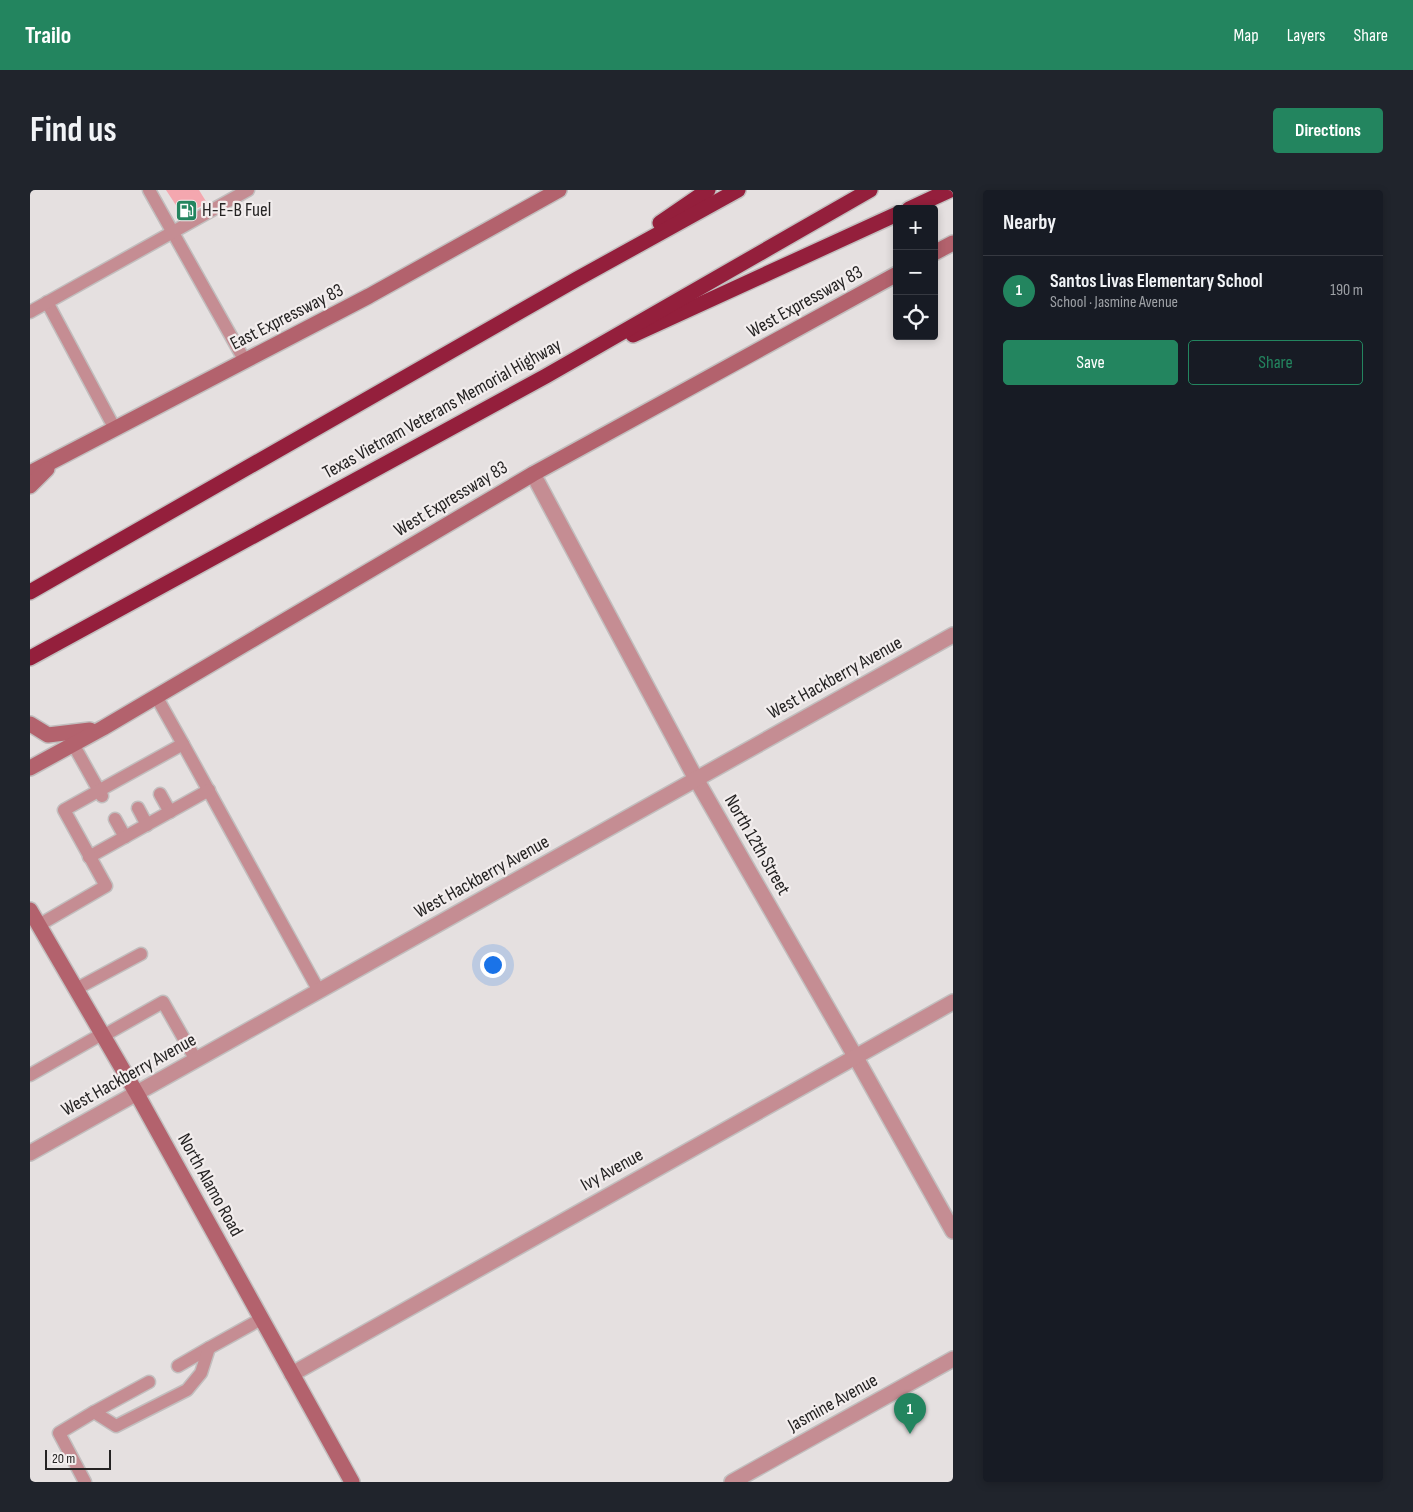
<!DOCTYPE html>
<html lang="en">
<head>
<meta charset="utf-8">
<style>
  :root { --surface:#171b24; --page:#20242c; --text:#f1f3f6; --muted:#9ea1a6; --line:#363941; --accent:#23855f }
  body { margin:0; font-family:"Sofia Sans Condensed",sans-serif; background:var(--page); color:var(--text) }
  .controls { position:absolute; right:15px; top:15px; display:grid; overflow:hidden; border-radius:5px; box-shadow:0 2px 8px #0003 }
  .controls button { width:45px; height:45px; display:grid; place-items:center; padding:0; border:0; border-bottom:1px solid var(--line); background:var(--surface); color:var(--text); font:25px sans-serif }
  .scale { position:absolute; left:15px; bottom:12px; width:66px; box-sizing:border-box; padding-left:5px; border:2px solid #252323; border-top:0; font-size:14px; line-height:18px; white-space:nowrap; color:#252323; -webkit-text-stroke:4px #f2eded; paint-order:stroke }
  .you { position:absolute; left:462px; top:774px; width:18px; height:18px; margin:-12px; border:4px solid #fff; border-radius:50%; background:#1a73e8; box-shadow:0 0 0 8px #1a73e833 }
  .badge { display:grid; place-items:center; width:32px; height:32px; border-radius:50%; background:var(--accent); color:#fff; font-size:16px; font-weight:700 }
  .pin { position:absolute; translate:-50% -41px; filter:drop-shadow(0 1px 2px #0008) }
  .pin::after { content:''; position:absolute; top:26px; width:18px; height:15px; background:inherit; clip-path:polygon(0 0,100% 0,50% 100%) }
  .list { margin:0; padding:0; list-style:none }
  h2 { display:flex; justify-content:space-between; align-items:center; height:65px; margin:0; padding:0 20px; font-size:21px }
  h2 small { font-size:16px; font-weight:400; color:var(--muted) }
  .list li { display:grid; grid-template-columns:32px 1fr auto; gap:15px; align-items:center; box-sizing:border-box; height:70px; padding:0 20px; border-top:1px solid var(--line) }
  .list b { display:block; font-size:19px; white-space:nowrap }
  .list p { margin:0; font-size:16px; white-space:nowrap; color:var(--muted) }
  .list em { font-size:16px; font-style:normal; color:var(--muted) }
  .actions { display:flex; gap:10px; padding:15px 20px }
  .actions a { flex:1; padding:11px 0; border:1px solid var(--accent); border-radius:5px; text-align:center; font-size:18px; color:var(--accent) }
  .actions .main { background:var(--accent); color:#fff }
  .icon { flex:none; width:28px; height:28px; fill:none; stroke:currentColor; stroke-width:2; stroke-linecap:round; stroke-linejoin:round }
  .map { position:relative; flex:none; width:923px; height:1292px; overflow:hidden; border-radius:5px }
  header { display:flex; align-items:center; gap:30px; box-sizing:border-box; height:70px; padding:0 25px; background:var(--accent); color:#fff }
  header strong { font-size:24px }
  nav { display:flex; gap:28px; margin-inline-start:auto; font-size:18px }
  .intro { display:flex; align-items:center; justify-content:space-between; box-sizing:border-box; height:120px; padding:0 30px }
  h1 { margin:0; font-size:35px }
  .button { padding:12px 22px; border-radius:5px; background:var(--accent); color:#fff; font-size:18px; font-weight:700 }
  main { display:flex; gap:30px; padding:0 30px }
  aside { flex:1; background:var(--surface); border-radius:5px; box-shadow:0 2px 8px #0003 }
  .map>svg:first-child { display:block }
</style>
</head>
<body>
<header>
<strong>Trailo</strong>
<nav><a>Map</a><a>Layers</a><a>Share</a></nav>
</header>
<div class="intro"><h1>Find us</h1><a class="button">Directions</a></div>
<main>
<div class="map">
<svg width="923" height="1292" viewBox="0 0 923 1292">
  <rect width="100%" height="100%" fill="#e5e0e0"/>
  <polygon fill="#f4a7af" points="136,0 169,0 177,13 153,26"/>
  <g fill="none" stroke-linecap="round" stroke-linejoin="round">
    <defs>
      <g id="lane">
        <polyline points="119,0 215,171"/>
        <polyline points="17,112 85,239"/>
        <polyline points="0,122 218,0"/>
        <polyline points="43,554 72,606"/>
        <polyline points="153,554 289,801"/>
        <polyline points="130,604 140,622"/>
        <polyline points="108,618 117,635"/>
        <polyline points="85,629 95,647"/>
        <polyline points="59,667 179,600"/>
        <polyline points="9,735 76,696 34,620 153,554 126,506"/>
        <polyline points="46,799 111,764"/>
        <polyline points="73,846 133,812 166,870"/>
        <polyline points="0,885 72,844"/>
        <polyline points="148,1176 179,1158"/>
        <polyline points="64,1222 119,1192"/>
        <polyline points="55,1292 29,1243 64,1222 86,1236 157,1200 171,1183 179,1158 231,1129"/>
      </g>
      <g id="street">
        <polyline points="503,284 666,589 825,866 923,1041"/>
        <polyline points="0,963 923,445"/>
        <polyline points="262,1184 923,812"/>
        <polyline points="702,1292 923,1169"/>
      </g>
      <g id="secondary">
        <polyline points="904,63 923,53"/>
        <polyline points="0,283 339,106 529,0"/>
        <polyline points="0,296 17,279"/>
        <polyline points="0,534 18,545 60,540"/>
        <polyline points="0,578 73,538 503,284 867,84"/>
        <polyline points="0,720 107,904 322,1292"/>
      </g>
      <g id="highway">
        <polyline points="879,19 920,0"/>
        <polyline points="630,33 678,0"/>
        <polyline points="603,145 867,24"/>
        <polyline points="0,402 547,89 708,0"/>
        <polyline points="0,468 516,186 840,0"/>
      </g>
    </defs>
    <use href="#lane" stroke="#c2bebe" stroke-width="15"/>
    <use href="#street" stroke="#c2bebe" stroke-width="18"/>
    <use href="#secondary" stroke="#c2bebe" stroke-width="18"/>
    <use href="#highway" stroke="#c2bebe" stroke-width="18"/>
    <use href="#lane" stroke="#c58d93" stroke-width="12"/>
    <use href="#street" stroke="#c58d93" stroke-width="15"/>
    <use href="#secondary" stroke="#b3626d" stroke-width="15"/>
    <use href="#highway" stroke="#941f3c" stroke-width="15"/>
  </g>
  <defs>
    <symbol id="fuel-square" viewBox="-11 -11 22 22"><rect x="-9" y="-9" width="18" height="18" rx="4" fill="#23855f" stroke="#f2eded"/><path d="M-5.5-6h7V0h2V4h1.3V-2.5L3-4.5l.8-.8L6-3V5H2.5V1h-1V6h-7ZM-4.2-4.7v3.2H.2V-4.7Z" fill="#fff"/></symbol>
  </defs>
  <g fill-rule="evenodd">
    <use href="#fuel-square" x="144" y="8" width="25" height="25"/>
  </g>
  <g text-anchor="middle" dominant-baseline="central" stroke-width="4.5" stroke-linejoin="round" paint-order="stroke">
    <g font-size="19" fill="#252323" stroke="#f2eded" text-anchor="start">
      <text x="172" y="20">H-E-B Fuel</text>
    </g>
    <g font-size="19" fill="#252323" stroke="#f2eded">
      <text transform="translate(775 112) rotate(-29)">West Expressway 83</text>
      <text transform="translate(257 127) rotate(-27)">East Expressway 83</text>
      <text transform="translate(412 219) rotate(-29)">Texas Vietnam Veterans Memorial Highway</text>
      <text transform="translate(421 309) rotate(-31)">West Expressway 83</text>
      <text transform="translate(805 488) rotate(-29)">West Hackberry Avenue</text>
      <text transform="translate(727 655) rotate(60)">North 12th Street</text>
      <text transform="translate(452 687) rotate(-29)">West Hackberry Avenue</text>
      <text transform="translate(99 885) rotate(-29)">West Hackberry Avenue</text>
      <text transform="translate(582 980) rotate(-29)">Ivy Avenue</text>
      <text transform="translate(180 995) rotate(61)">North Alamo Road</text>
      <text transform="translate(803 1213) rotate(-29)">Jasmine Avenue</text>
    </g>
  </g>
</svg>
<div class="controls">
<button>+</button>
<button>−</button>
<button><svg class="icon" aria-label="locate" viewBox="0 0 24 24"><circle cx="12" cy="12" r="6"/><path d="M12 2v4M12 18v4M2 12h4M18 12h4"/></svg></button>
</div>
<div class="scale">20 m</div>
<div class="you"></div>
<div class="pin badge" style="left:880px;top:1244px">1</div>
</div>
<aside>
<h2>Nearby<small></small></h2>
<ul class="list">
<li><span class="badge">1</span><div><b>Santos Livas Elementary School</b><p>School · Jasmine Avenue</p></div><em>190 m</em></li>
</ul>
<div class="actions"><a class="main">Save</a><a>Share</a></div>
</aside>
</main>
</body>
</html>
